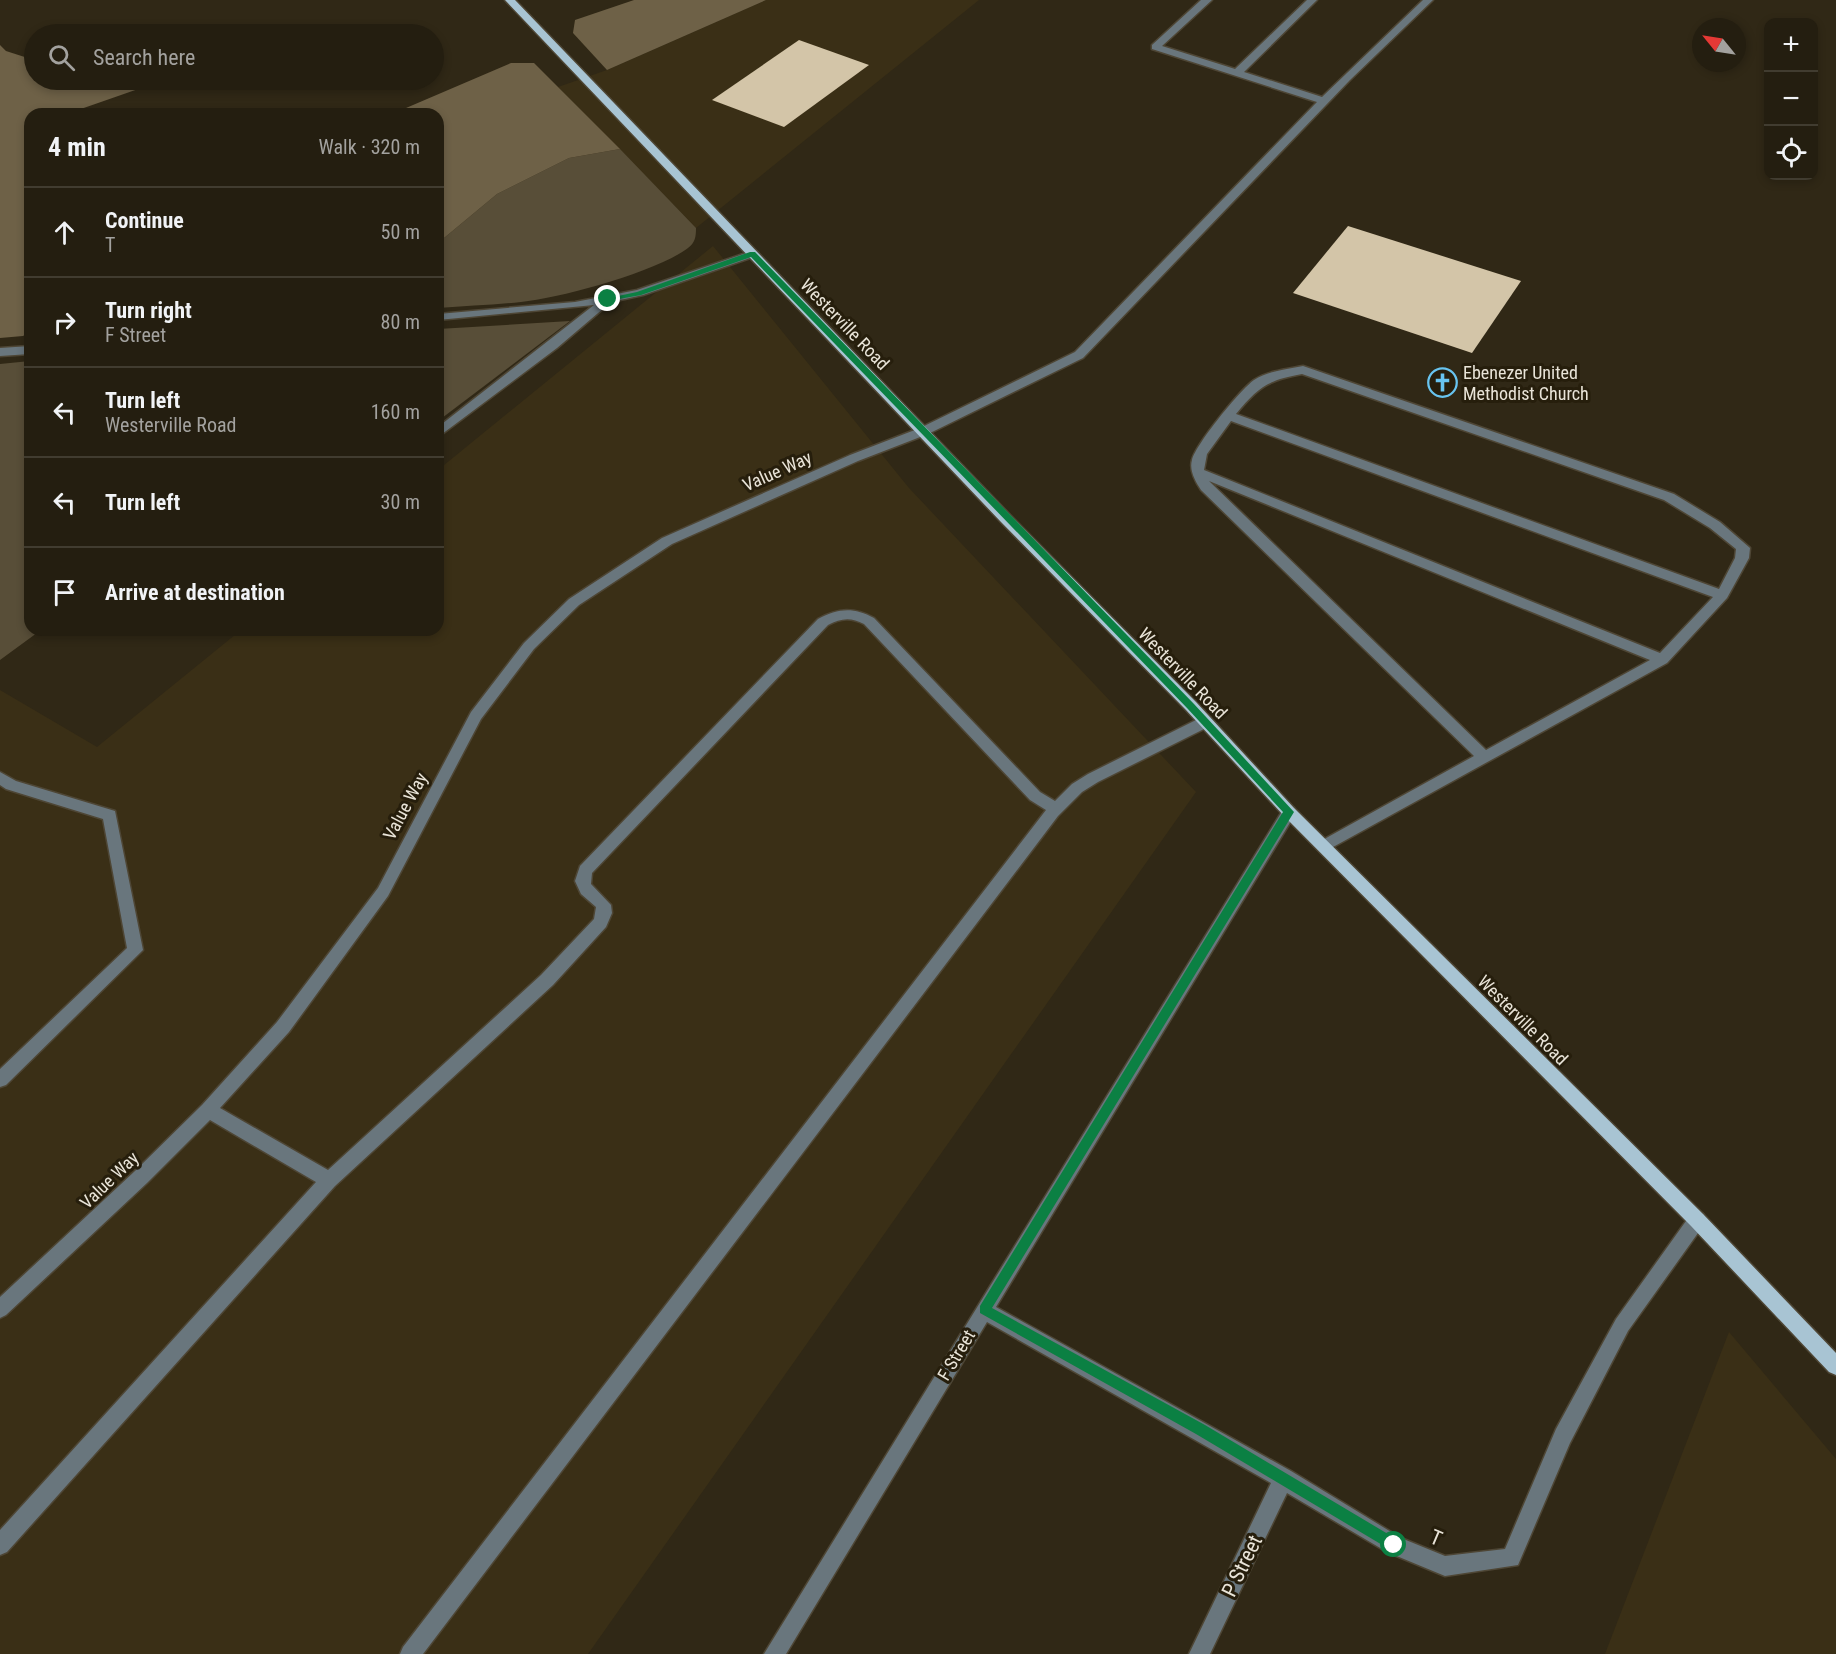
<!DOCTYPE html>
<html lang="en">
<head>
<meta charset="utf-8">
<style>
  :root { --surface:#241e10; --page:#2c2719; --text:#f1f3f6; --muted:#a3a29f; --line:#413c30 }
  body { margin:0; font-family:"Roboto Condensed",sans-serif; background:var(--page); color:var(--text) }
  .controls { position:absolute; right:18px; top:18px; display:grid; overflow:hidden; border-radius:12px; box-shadow:0 3px 9px #0003 }
  .controls button { width:54px; height:54px; display:grid; place-items:center; padding:0; border:0; border-bottom:2px solid var(--line); background:var(--surface); color:var(--text); font:30px sans-serif }
  .compass { position:absolute; left:1692px; top:18px; width:54px; height:54px; border-radius:50%; background:var(--surface); box-shadow:0 3px 9px #0003; rotate:300deg }
  .stop { position:absolute; width:18px; height:18px; margin:-14px; border:4px solid #0b8043; border-radius:50%; background:#fff }
  .stop.end { background:#0b8043; border-color:#fff; box-shadow:0 2px 6px #0008 }
  .list { margin:0; padding:0; list-style:none }
  h2 { display:flex; justify-content:space-between; align-items:center; height:78px; margin:0; padding:0 24px; font-size:26px }
  h2 small { font-size:20px; font-weight:400; color:var(--muted) }
  .list li { display:grid; grid-template-columns:39px 1fr auto; gap:18px; align-items:center; box-sizing:border-box; height:90px; padding:0 24px; border-top:2px solid var(--line) }
  .list b { display:block; font-size:22px; white-space:nowrap }
  .list p { margin:0; font-size:20px; white-space:nowrap; color:var(--muted) }
  .list em { font-size:20px; font-style:normal; color:var(--muted) }
  .icon { flex:none; width:33px; height:33px; fill:none; stroke:currentColor; stroke-width:2; stroke-linecap:round; stroke-linejoin:round }
  .map { position:relative; flex:none; width:1836px; height:1654px; overflow:hidden }
  .search { position:absolute; background:var(--surface); box-shadow:0 3px 9px #0003; left:24px; top:24px; width:420px; height:66px; display:flex; align-items:center; gap:15px; box-sizing:border-box; padding:0 21px; border-radius:33px; color:var(--muted); font-size:22px }
  .panel { position:absolute; background:var(--surface); box-shadow:0 3px 9px #0003; left:24px; top:108px; width:420px; height:528px; border-radius:18px }
  .map>svg:first-child { display:block }
</style>
</head>
<body>
<div class="map">
<svg width="1836" height="1654" viewBox="0 0 1836 1654">
  <rect width="100%" height="100%" fill="#302816"/>
  <g fill="#3a2f16">
    <polygon points="766,0 979,0 696,228 558,87 607,70"/>
    <polygon points="713,246 909,488 1196,792 588,1654 0,1654 0,690 97,747 241,630 438,630 438,470"/>
    <polygon points="1729,1332 1836,1459 1836,1654 1605,1654"/>
  </g>
  <g fill="#584e38">
    <path d="M 620,149 L 696,228 C 696,237 695,243 688,248 C 656,272 561,298 521,302 C 494,305 466,306 438,308 L 438,243 L 497,194 L 569,158 Z"/>
    <polygon points="570,321 438,421 438,329"/>
    <polygon points="30,361 30,630 41,630 0,660 0,364"/>
  </g>
  <g fill="#6e6147">
    <polygon points="634,0 766,0 607,70 573,33 575,20"/>
    <polygon points="0,45 6,51 34,60 34,80 164,80 78,110 75,114 30,114 30,332 23,336 0,338"/>
    <polygon points="511,63 534,63 620,149 569,158 497,194 438,243 438,114 392,114"/>
  </g>
  <g fill="#d3c5a8">
    <polygon points="799,40 869,65 784,127 712,100"/>
    <polygon points="1348,226 1521,281 1472,353 1293,293"/>
  </g>
  <g fill="none" stroke-linecap="round" stroke-linejoin="round">
    <defs>
      <g id="minor">
        <path d="M 1201,0 L 1212,0 L 1162,46 L 1235,69 L 1307,0 L 1317,0 L 1244,72 L 1322,97 L 1423,0 L 1433,0 L 1350,80 L 1083,358 L 928,434 L 858,461 L 672,544 L 579,605 L 534,649 L 481,719 L 388,896 L 289,1032 L 220,1108 L 328,1170 L 541,975 L 594,919 L 596,907 L 581,894 L 575,881 L 580,866 L 818,619 C 838,608 854,607 874,618 L 1040,792 L 1055,801 L 1072,784 L 1088,774 L 1200,718 L 1210,718 L 1212,722 L 1210,726 L 1098,782 L 1082,792 L 1058,816 L 423,1654 L 400,1654 L 403,1647 L 1046,810 L 1030,800 L 864,624 C 851,617 841,618 828,625 L 592,873 L 591,884 L 611,905 L 612,913 L 606,927 L 553,985 L 335,1186 L 7,1552 L 0,1555 L 0,1530 L 316,1182 L 210,1120 L 147,1183 L 6,1315 L 0,1318 L 0,1297 L 135,1171 L 202,1105 L 277,1022 L 378,888 L 471,712 L 524,643 L 569,599 L 662,538 L 850,455 L 920,428 L 1075,352 L 1317,102 L 1152,49 L 1152,45 Z"/>
        <polygon points="752,251 756,252 756,256 643,295 611,302 557,348 438,437 438,427 594,305 438,320 438,314 575,302 637,290"/>
        <polygon points="30,346 30,354 0,356 0,348"/>
        <path d="M 1303,366 L 1674,494 L 1720,522 L 1750,548 L 1749,558 L 1727,598 L 1667,663 L 1324,852 L 1319,850 L 1316,846 L 1319,842 L 1474,756 L 1201,490 C 1195,481 1189,470 1192,460 C 1196,444 1240,390 1254,380 C 1268,371 1287,369 1303,366 ZM 1302,374 L 1664,500 L 1710,528 L 1736,549 L 1735,558 L 1719,589 L 1236,414 C 1258,387 1268,380 1302,374 ZM 1231,421 L 1713,597 L 1660,653 L 1204,470 L 1207,454 ZM 1209,481 L 1650,660 L 1486,750 Z"/>
        <polygon points="0,772 16,781 115,811 143,950 6,1085 0,1087 0,1069 127,948 103,819 6,789 0,785"/>
        <polygon points="1289,806 1294,808 1296,812 1294,816 996,1307 1291,1471 1401,1538 1445,1556 1505,1549 1556,1429 1616,1319 1691,1214 1697,1212 1703,1214 1706,1220 1703,1226 1628,1331 1570,1443 1518,1565 1445,1576 1387,1552 1287,1493 1210,1654 1189,1654 1271,1483 987,1322 786,1654 764,1654 1284,808"/>
      </g>
      <polygon id="major" points="505,0 515,0 1011,516 1196,702 1294,808 1703,1214 1836,1353 1836,1375 1829,1372 1691,1226 1284,816 1186,710 1001,522"/>
    </defs>
    <use href="#minor" stroke="#4e4635" stroke-width="3"/>
    <use href="#major" stroke="#4e4635" stroke-width="3"/>
    <use href="#minor" fill="#69767d" fill-rule="evenodd"/>
    <use href="#major" fill="#a8c4d3" fill-rule="evenodd"/>
  </g>
  <polygon fill="#0b8043" points="750,252 755,252 1194,704 1294,812 992,1308 1205,1425 1398,1540 1398,1549 1389,1549 1196,1434 980,1313 980,1306 1283,812 1187,708 751,257 641,295 608,301 604,299 637,292"/>
  <defs>
    <symbol id="church-ring" viewBox="-11 -11 22 22"><circle r="9.5" fill="#261e0c" stroke="#68c4f0" stroke-width="1.5"/><path d="M-1.2-6h2.4v3.5h3.3v2.4h-3.3V6h-2.4V-.1h-3.3v-2.4h3.3Z" fill="#68c4f0"/></symbol>
  </defs>
  <g fill-rule="evenodd">
    <use href="#church-ring" x="1426" y="366" width="33" height="33"/>
  </g>
  <g text-anchor="middle" dominant-baseline="central" stroke-width="6" stroke-linejoin="round" paint-order="stroke">
    <g font-size="18" fill="#e9e4d8" stroke="#261e0c">
      <text transform="translate(845 324) rotate(46)">Westerville Road</text>
      <text transform="translate(777 471) rotate(-24)">Value Way</text>
      <text transform="translate(1183 673) rotate(46)">Westerville Road</text>
      <text transform="translate(405 806) rotate(-62)">Value Way</text>
      <text transform="translate(1523 1020) rotate(45)">Westerville Road</text>
      <text transform="translate(109 1180) rotate(-44)">Value Way</text>
      <text transform="translate(956 1355) rotate(-59)">F Street</text>
    </g>
    <g font-size="18" fill="#e9e4d8" stroke="#261e0c" text-anchor="start">
      <text x="1463" y="372">Ebenezer United<tspan x="1463" dy="21">Methodist Church</tspan></text>
    </g>
    <g font-size="21" fill="#e9e4d8" stroke="#261e0c">
      <text transform="translate(1436 1538) rotate(23)">T</text>
      <text transform="translate(1242 1566) rotate(-64)">P Street</text>
    </g>
  </g>
</svg>
<div class="controls">
<button>+</button>
<button>−</button>
<button><svg class="icon" aria-label="locate" viewBox="0 0 24 24"><circle cx="12" cy="12" r="6"/><path d="M12 2v4M12 18v4M2 12h4M18 12h4"/></svg></button>
</div>
<svg class="compass" viewBox="-18 -18 36 36"><path d="M0-13l5 13h-10z" fill="#e53935"/><path d="M0 13l5-13h-10z" fill="#a3a29f"/></svg>
<div class="stop" style="left:1394px;top:1545px"></div>
<div class="stop end" style="left:608px;top:299px"></div>
<div class="search"><svg class="icon" aria-label="search" viewBox="0 0 24 24"><circle cx="10" cy="10" r="6"/><path d="M15 15l6 6"/></svg>Search here</div>
<section class="panel">
<h2>4 min<small>Walk · 320 m</small></h2>
<ul class="list">
<li><svg class="icon" aria-label="ahead" viewBox="0 0 24 24"><path d="M12 20V5M6 11l6-6 6 6"/></svg><div><b>Continue</b><p>T</p></div><em>50 m</em></li>
<li><svg class="icon" aria-label="right" viewBox="0 0 24 24"><path d="M7 20v-9h11M14 6l5 5-5 5"/></svg><div><b>Turn right</b><p>F Street</p></div><em>80 m</em></li>
<li><svg class="icon" aria-label="left" viewBox="0 0 24 24"><path d="M17 20v-9H6M10 6l-5 5 5 5"/></svg><div><b>Turn left</b><p>Westerville Road</p></div><em>160 m</em></li>
<li><svg class="icon" aria-label="left" viewBox="0 0 24 24"><path d="M17 20v-9H6M10 6l-5 5 5 5"/></svg><div><b>Turn left</b></div><em>30 m</em></li>
<li><svg class="icon" aria-label="arrive" viewBox="0 0 24 24"><path d="M6 21V4h12l-3 4 3 4H6"/></svg><div><b>Arrive at destination</b></div></li>
</ul>
</section>
</div>
</body>
</html>
